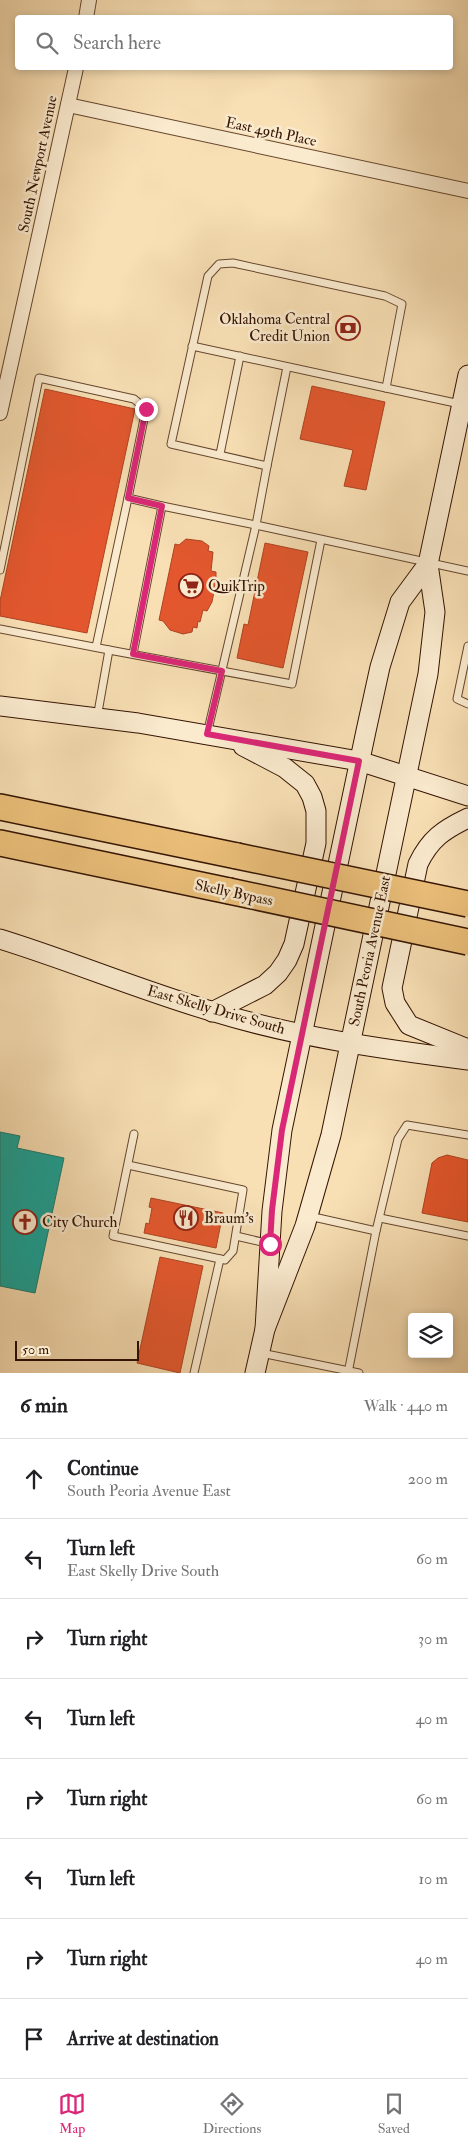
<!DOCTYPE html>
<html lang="en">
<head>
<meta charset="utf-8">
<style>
  :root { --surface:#fff; --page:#f6f6f6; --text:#202124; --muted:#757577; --line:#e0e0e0; --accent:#db2777 }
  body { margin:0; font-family:"IM FELL Double Pica",serif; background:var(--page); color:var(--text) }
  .controls { position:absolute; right:15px; bottom:15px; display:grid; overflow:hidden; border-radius:5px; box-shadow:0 2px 8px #0003 }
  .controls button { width:45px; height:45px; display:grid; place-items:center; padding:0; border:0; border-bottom:1px solid var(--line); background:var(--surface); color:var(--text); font:25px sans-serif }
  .scale { position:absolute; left:15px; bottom:12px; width:124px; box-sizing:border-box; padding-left:5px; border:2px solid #341402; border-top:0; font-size:14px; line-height:18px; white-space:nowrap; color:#341402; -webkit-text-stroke:4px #faeace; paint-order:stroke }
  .stop { position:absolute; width:15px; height:15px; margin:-11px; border:4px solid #db2777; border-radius:50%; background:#fff }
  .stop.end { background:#db2777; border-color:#fff; box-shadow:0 1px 5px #0008 }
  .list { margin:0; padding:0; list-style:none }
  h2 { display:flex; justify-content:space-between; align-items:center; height:65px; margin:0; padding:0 20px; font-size:21px }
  h2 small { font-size:16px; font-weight:400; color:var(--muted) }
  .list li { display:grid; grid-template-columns:32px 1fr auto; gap:15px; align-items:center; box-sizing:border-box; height:80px; padding:0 20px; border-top:1px solid var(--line) }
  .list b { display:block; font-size:19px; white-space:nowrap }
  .list p { margin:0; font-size:16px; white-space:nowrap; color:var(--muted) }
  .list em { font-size:16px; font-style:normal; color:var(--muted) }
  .icon { flex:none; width:28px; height:28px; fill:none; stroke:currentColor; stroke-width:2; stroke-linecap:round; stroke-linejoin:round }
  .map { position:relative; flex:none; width:468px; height:1373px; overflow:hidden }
  .search { position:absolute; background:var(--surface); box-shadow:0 2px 8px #0003; left:15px; right:15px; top:15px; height:55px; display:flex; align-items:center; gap:12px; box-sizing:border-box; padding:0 18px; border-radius:5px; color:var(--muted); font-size:19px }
  .sheet { height:705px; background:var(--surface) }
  nav { display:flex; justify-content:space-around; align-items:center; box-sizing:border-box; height:70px; border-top:1px solid var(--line); background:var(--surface); font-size:14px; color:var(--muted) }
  nav a { display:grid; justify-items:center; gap:2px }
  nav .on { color:var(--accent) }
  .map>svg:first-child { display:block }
</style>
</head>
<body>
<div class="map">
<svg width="468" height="1373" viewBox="0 0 468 1373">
  <rect width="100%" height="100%" fill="#f8dfb4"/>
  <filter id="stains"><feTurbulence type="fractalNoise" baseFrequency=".004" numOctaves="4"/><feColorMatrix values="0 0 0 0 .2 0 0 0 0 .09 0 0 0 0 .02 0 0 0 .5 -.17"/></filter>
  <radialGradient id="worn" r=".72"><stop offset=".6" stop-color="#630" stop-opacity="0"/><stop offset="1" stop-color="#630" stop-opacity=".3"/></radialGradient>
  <g fill="#e4572e" stroke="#af4321">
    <polygon points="312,386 385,402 366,490 344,486 353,450 300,439"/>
    <polygon points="45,389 135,409 87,633 0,616 0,601"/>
    <polygon points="186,539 202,541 209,546 208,551 213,552 211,571 216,572 216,581 212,602 207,611 203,610 200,622 198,621 197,628 193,627 192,632 183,634 170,630 163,621 159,620 175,544 179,545"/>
    <polygon points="265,543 308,552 283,668 237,658 244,624 248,625"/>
    <polygon points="447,1155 468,1160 468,1222 422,1213 432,1163 438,1158"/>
    <polygon points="151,1198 223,1213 216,1248 144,1233 146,1223 149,1224 152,1208 149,1207"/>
    <polygon points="160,1257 203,1266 180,1373 137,1363"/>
  </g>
  <polygon fill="#17a398" stroke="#20786b" points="0,1132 20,1136 17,1148 64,1158 35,1293 0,1286"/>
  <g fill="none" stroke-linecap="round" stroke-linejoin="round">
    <defs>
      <g id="service">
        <polyline points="192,346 386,388"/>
        <polyline points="220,454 240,356"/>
        <polyline points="267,466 287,367"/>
        <polyline points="0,570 39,378 134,399 146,409 128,498 162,506"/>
        <polyline points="0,629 109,650"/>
        <polyline points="468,646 457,699 468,704"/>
        <polyline points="96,647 128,498"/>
        <polyline points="133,654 162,506 256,525 267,466 171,444 208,276 219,264 233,263 385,296 402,304 386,388 460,404"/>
        <polyline points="97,718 109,650 292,684 321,540"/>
        <polyline points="207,734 256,525 468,571"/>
        <polyline points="128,1165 243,1190 233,1251 225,1260 113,1236 134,1134"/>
        <polyline points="309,1216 376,1231 398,1139 407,1125 468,1135"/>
        <polyline points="380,1218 468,1236"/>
        <polyline points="236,1236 270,1244"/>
        <polyline points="261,1353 359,1373"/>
        <polyline points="194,1373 220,1259"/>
        <polyline points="348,1373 376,1231"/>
      </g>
      <g id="minor">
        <polyline points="86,18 89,0"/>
        <polyline points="68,105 468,191"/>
        <polyline points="0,413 76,68"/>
      </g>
      <g id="secondary">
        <polyline points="0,706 138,723 359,761 468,796"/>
        <path d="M 468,818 C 443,830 430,839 418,864 L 392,988 L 395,1003 L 409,1025 L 468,1049"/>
        <path d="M 0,939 C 71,961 140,990 211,1011 C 295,1037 382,1049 468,1060"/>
        <polyline points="212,1012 265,985 278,973 287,960 294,944 316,843 316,811 312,797 305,784 285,768 243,746"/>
        <polyline points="265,1329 305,1226 331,1135 428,674 435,612 428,564 468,375"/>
        <polyline points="255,1373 265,1329 272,1211 282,1130 366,731 380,667 400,602 428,564"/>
      </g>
      <g id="motorway">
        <polyline points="0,807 237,856"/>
        <polyline points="0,843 229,891"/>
      </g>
    </defs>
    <use href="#service" stroke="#65472e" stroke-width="9"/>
    <use href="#minor" stroke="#65472e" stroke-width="16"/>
    <use href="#secondary" stroke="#341402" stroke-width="21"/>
    <use href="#motorway" stroke="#341402" stroke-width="28"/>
    <use href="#service" stroke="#faeace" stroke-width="7"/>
    <use href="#minor" stroke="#faeace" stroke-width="14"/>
    <use href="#secondary" stroke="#faeace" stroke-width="19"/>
    <use href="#motorway" stroke="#ecc07a" stroke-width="25"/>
    <defs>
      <g id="motorway-bridge">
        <polyline points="237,856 468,904"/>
        <polyline points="229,891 468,942"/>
      </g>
    </defs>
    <use href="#motorway-bridge" stroke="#341402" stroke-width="28" stroke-linecap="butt"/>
    <use href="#motorway-bridge" stroke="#ecc07a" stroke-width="25"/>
  </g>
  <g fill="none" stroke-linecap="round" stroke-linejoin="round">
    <polyline stroke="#db2777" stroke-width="6" points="146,409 128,498 162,506 133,654 222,671 207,734 359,761 282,1130 272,1210 270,1244"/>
  </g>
  <defs>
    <symbol id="bank-ring" viewBox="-11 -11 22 22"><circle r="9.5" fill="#faeace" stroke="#8f2418" stroke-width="1.5"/><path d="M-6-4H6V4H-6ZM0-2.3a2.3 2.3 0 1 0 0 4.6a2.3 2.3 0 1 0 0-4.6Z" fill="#8f2418"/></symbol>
    <symbol id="supermarket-ring" viewBox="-11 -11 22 22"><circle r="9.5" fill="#faeace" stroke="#8f2418" stroke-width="1.5"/><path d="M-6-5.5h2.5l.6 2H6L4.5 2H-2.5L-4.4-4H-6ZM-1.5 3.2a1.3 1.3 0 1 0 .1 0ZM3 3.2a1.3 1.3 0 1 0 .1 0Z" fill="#8f2418"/></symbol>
    <symbol id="restaurant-ring" viewBox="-11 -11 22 22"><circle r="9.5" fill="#faeace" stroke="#8f2418" stroke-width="1.5"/><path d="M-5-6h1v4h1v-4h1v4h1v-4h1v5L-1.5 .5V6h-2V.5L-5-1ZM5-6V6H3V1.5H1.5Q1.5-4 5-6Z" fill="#8f2418"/></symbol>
    <symbol id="church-ring" viewBox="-11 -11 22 22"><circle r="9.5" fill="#faeace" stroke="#8f2418" stroke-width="1.5"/><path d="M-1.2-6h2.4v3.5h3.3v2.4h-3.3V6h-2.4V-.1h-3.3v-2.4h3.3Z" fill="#8f2418"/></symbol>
  </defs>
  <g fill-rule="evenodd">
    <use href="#bank-ring" x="334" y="314" width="28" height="28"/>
    <use href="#supermarket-ring" x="177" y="572" width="28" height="28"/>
    <use href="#restaurant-ring" x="172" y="1204" width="28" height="28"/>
    <use href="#church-ring" x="11" y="1208" width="28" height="28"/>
  </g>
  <g text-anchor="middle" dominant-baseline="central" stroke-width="5" stroke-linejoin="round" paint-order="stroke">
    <g font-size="15" fill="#341402" stroke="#faeace">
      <text transform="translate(271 132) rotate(12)">East 49th Place</text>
      <text transform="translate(38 164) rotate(-78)">South Newport Avenue</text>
      <text transform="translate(234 893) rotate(12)">Skelly Bypass</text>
      <text transform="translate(370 951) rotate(-78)">South Peoria Avenue East</text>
      <text transform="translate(216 1010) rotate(16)">East Skelly Drive South</text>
    </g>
    <g font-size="15" fill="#341402" stroke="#faeace" text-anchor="start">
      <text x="330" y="319" text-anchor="end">Oklahoma Central<tspan x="330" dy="17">Credit Union</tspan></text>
      <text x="208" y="586">QuikTrip</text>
      <text x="204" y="1218">Braum's</text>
      <text x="42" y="1222">City Church</text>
    </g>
  </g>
  <rect width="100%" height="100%" filter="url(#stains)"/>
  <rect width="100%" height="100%" fill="url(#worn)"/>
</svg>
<div class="controls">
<button><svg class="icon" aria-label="layers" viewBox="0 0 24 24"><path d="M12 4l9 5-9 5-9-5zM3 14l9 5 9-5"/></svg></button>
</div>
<div class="scale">50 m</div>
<div class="stop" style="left:270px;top:1244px"></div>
<div class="stop end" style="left:146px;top:409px"></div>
<div class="search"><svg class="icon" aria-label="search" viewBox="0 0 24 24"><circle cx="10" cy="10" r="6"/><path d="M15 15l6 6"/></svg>Search here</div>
</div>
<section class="sheet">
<h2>6 min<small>Walk · 440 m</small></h2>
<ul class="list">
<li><svg class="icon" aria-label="ahead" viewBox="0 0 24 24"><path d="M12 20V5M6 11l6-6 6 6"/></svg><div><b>Continue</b><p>South Peoria Avenue East</p></div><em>200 m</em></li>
<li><svg class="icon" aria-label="left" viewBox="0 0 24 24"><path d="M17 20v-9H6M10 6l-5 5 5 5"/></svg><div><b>Turn left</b><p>East Skelly Drive South</p></div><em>60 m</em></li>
<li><svg class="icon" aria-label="right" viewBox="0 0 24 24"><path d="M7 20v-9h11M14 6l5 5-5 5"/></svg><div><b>Turn right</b></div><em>30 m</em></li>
<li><svg class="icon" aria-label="left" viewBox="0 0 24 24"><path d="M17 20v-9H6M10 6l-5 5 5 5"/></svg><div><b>Turn left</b></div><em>40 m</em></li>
<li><svg class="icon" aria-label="right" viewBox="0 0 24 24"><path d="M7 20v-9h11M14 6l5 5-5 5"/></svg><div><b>Turn right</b></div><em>60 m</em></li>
<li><svg class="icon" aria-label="left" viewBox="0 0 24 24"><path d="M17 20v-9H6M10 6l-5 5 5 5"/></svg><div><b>Turn left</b></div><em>10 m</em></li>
<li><svg class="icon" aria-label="right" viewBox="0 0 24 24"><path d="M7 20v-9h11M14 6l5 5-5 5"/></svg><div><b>Turn right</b></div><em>40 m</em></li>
<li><svg class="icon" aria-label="arrive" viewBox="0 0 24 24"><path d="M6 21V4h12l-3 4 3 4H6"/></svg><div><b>Arrive at destination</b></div></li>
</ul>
</section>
<nav>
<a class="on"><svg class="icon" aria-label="map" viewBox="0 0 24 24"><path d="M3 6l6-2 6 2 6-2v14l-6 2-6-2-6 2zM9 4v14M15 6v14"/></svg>Map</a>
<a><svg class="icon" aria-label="directions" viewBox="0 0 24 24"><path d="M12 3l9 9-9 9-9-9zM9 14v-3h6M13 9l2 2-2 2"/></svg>Directions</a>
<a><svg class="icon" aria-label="saved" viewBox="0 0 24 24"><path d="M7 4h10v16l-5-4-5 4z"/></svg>Saved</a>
</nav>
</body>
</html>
